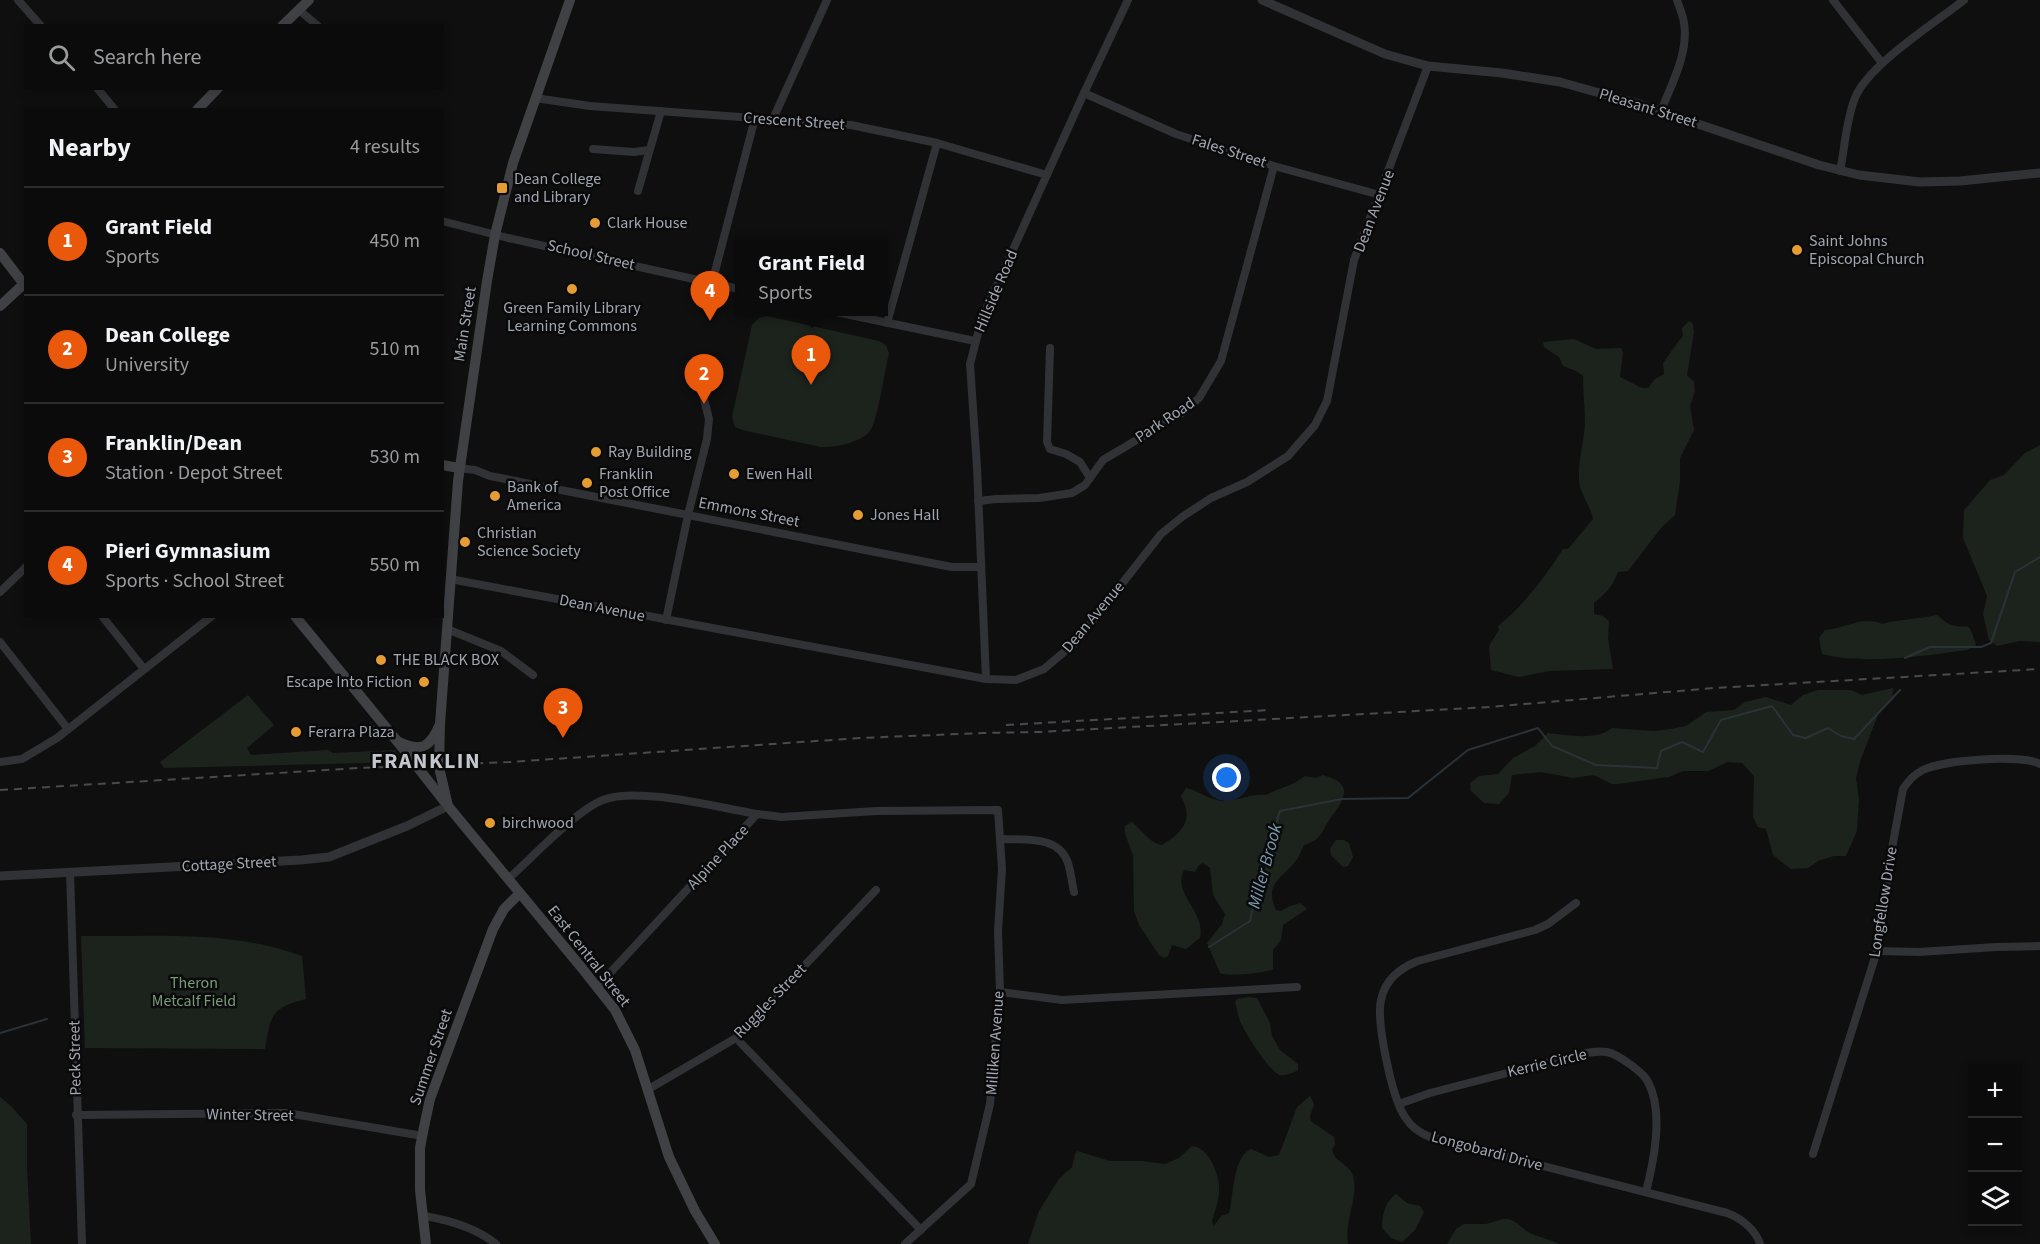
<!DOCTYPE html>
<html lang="en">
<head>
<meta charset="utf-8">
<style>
  :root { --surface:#0b0b0c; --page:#19191a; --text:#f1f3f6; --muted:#9a9b9d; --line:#2b2b2d; --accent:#ea580c }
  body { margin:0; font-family:"Source Sans 3",sans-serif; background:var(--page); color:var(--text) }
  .controls { position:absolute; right:18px; bottom:18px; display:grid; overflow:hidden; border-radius:0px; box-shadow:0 3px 9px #0003 }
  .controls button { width:54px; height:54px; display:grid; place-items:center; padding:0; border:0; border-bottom:2px solid var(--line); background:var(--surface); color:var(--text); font:30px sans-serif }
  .you { position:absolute; left:1227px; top:778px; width:21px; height:21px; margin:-15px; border:4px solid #fff; border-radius:50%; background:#1a73e8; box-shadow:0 0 0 9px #1a73e833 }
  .badge { display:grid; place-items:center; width:39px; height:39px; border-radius:50%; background:var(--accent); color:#fff; font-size:20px; font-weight:700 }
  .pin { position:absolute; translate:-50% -50px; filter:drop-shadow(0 2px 3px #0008) }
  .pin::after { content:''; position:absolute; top:32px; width:21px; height:18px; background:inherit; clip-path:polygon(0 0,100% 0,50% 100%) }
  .popup { position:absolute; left:735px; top:238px; width:153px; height:78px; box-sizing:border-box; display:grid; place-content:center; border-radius:0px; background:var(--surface); filter:drop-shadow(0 2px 4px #0005); font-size:20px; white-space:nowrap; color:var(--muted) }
  .popup b { font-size:22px; color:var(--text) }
  .popup::after { content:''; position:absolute; left:50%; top:100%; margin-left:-12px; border:12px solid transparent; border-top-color:var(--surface) }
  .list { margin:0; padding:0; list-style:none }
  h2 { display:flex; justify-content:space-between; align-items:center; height:78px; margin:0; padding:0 24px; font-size:26px }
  h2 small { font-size:20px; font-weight:400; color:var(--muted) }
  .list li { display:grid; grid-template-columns:39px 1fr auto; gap:18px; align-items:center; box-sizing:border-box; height:108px; padding:0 24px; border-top:2px solid var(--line) }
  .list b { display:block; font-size:22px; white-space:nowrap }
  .list p { margin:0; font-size:20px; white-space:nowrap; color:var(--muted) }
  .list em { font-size:20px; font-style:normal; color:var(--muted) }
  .icon { flex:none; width:33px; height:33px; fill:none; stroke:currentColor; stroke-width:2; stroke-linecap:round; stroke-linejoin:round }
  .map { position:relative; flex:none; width:2040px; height:1244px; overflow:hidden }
  .search { position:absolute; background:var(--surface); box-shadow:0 3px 9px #0003; left:24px; top:24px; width:420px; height:66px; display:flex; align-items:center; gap:15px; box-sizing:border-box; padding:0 21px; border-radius:0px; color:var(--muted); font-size:22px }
  .panel { position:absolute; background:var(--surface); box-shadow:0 3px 9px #0003; left:24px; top:108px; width:420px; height:510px; border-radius:0px }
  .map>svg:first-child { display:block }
</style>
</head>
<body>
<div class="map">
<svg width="2040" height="1244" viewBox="0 0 2040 1244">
  <rect width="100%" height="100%" fill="#0f0f10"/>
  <g fill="#1c231c">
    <path d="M 767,316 L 879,341 L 886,345 L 889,353 C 885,369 878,420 870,431 C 862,442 834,448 821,447 L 742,430 L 735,427 L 732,417 L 752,325 L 759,318 Z"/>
    <path d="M 1689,321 L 1693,324 L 1694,332 L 1687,375 L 1694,382 L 1695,391 L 1690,406 L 1694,430 L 1680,458 L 1680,481 L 1675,515 L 1661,528 L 1628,571 L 1618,572 C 1613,586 1605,594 1594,603 L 1594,614 L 1603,616 L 1609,621 L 1608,639 L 1613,669 L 1550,671 L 1519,677 L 1491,670 L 1489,646 L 1499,630 L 1498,626 C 1524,605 1545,577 1563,549 L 1568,549 L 1593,519 C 1590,504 1580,495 1579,480 C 1578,461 1584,442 1585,423 C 1585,408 1583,392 1583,376 L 1576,371 L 1563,366 L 1559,357 L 1544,347 L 1543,342 L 1574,339 L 1596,349 L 1621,348 L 1623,353 L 1620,377 L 1642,388 L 1648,388 L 1655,379 L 1664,374 L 1663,363 C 1670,354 1675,345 1683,336 L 1682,328 Z"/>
    <polygon points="2040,445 2040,642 2020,641 1997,646 1989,640 1983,614 1987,596 1963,538 1964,510 1990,480 2004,475 2025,453"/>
    <path d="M 1937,615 C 1941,618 1945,622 1949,624 C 1970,632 1967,616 1976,645 L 1967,650 C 1923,656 1865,665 1822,654 L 1819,638 L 1825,630 C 1844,629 1863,615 1882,624 C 1901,619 1919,619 1937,615 Z"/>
    <path d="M 1893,688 L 1892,700 L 1879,712 L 1861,759 L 1856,778 L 1859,800 L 1857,831 L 1846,856 L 1834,856 L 1818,861 L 1808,868 L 1791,869 L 1773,855 L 1766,829 L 1758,827 L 1753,817 L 1754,776 L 1742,763 L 1728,762 L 1708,771 L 1683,771 L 1669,777 L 1617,784 L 1612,784 L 1594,775 L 1573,778 L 1541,772 L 1512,775 L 1509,793 L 1499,804 L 1484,803 L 1471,791 L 1470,783 L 1479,776 L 1498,774 L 1513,758 L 1535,746 L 1548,733 C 1567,735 1596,741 1612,728 L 1654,731 L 1671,729 L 1686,726 L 1706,712 L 1734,710 L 1745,702 L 1766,697 L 1791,705 L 1803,695 L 1818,690 L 1851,690 L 1862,695 Z"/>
    <polygon points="248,695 274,725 247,748 251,755 328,750 333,753 395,750 404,762 164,768 160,762"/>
    <polygon points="371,722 382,735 364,735 360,730"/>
    <path d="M 1323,775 C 1352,783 1347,796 1332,816 C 1322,829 1323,840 1304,845 C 1302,849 1300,854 1298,858 C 1284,878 1263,882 1276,910 L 1281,911 L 1288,907 L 1300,903 L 1307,909 L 1283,925 L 1281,940 L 1273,950 L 1273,969 C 1267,973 1226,977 1220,973 L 1207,943 L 1222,924 L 1225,914 L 1213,895 L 1210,868 L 1203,863 L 1199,865 L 1195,872 L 1184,870 C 1172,895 1206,911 1200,938 L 1186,949 L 1172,945 L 1168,956 L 1164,958 L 1159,955 L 1139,925 L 1134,911 L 1133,855 L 1125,834 L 1125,826 L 1132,822 C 1142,830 1149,843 1162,845 C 1183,832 1194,820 1181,796 L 1186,788 C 1198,790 1211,801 1223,801 C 1238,801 1252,793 1266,795 C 1279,788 1293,786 1305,776 L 1316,778 Z"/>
    <polygon points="1336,840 1344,840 1349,843 1353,857 1348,866 1343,867 1331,855 1330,849"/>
    <path d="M 81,936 C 155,937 232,930 302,956 L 306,999 C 270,1008 271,1016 265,1049 L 85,1048 Z"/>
    <path d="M 1249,997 L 1257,998 L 1270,1023 L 1272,1036 L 1280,1050 L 1298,1064 L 1298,1070 C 1293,1073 1286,1076 1280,1075 C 1270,1073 1244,1031 1240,1021 C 1238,1015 1237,1008 1235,1002 L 1237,999 Z"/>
    <path d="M 1310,1096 L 1314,1104 L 1310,1116 L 1311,1121 L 1334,1137 L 1335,1144 L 1332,1150 C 1335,1163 1350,1164 1353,1176 C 1359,1196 1344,1222 1348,1244 L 1028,1244 L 1039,1211 L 1059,1179 L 1072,1167 L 1075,1154 L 1077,1151 L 1110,1161 L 1142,1161 L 1165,1164 L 1179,1158 L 1192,1146 C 1208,1147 1219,1173 1219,1187 C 1220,1199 1215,1210 1212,1221 L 1214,1226 L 1221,1216 L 1229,1213 C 1234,1195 1232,1158 1251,1149 L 1269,1157 L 1279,1155 L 1297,1107 Z"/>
    <polygon points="0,1097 10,1105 27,1124 27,1168 31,1244 0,1244"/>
    <path d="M 1396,1194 L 1407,1203 L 1420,1206 L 1424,1212 L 1415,1230 L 1402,1242 L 1391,1238 L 1382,1228 C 1382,1215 1385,1202 1396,1194 Z"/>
    <path d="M 1503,1219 C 1516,1218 1521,1229 1532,1234 C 1541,1238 1549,1239 1559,1244 L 1447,1244 L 1456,1229 L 1464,1224 L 1486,1224 Z"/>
  </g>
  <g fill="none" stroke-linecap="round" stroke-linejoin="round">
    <g stroke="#2a3238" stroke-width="2">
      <polyline points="1905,658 1930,647 1981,647 1991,643 2015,572 2040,557"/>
      <polyline points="1209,947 1250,921 1260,872 1280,811 1342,799 1408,798 1468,750 1538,728 1552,746 1596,765 1657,768 1661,751 1682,742 1703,752 1721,720 1772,706 1793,735 1806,738 1828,728 1841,736 1854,739 1900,690"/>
      <polyline points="0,1033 47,1019"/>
    </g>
    <g stroke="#313235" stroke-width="8">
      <polyline points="18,0 41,26"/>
      <polyline points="1833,0 1882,63"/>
      <polyline points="299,10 318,26"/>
      <polyline points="97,88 115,110"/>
      <polyline points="1084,93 1176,134 1274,166 1380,195"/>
      <polyline points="535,98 590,106 851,125 937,143 1047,175"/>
      <path d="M 1661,111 C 1671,85 1689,53 1684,23 C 1683,15 1679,7 1677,0"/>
      <polyline points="773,119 827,0"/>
      <polyline points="593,149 634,152 649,150"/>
      <path d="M 1840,171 C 1845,147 1846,120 1855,98 C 1868,65 1935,23 1964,0"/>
      <polyline points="638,191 661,111"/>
      <polyline points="442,221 508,238 739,289"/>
      <polyline points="712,283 755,118"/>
      <polyline points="836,312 975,341"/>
      <polyline points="887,323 937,143"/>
      <polyline points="1050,348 1047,442 1050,449 1066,454 1080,462 1090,478"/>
      <polyline points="459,468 475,470 490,476 921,561 952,567 981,567"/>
      <polyline points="978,501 997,499 1039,498 1072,493 1085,485 1103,460 1182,413 1199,398 1221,361 1274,166"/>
      <polyline points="450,579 986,679 1016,680 1044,669 1077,641 1161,534 1182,517 1211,498 1247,482 1288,456 1315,425 1327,401 1354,260 1428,66"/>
      <polyline points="0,592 26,567"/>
      <polyline points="102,616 144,669"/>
      <polyline points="666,620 688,515 707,439 709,419 702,391 706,359"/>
      <polyline points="447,629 501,651 533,675"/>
      <polyline points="0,642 68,729"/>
      <polyline points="986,679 977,467 970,364 982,318 1084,93 1128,0"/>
      <polyline points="0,762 22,759 57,738 212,616"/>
      <path d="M 1000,839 C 1024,840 1059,835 1068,863 C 1071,873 1072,883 1074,892"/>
      <polyline points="70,872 82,1244"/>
      <path d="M 508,879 C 532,858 575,811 603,800 C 637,786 720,808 757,814"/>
      <path d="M 1576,903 L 1548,924 L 1535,930 L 1418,961 C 1400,968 1385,980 1381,1000 C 1376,1022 1392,1098 1405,1117 C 1411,1127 1420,1133 1430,1137 L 1727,1213 C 1741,1218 1756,1230 1760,1244"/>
      <polyline points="1877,951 1919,952 1996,947 2040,946"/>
      <polyline points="597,987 757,814 782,817 876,811 998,810 1002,869 998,931 1000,992 990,1104 971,1184 905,1244"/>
      <polyline points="1000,992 1062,1000 1297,987"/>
      <polyline points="736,1038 921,1230"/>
      <polyline points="647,1090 736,1038 876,890"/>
      <path d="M 1399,1104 L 1430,1093 L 1565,1058 C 1578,1055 1593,1050 1607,1052 C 1616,1054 1624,1060 1631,1065 C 1637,1070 1644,1074 1648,1082 C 1664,1112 1654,1160 1646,1192"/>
      <polyline points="76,1115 287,1113 423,1136"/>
      <path d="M 1813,1154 L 1877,951 L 1890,859 L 1903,789 C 1908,781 1915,774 1923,770 C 1942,760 2022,754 2040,764"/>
      <path d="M 424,1216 C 449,1220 476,1228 496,1244"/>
    </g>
    <g stroke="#313235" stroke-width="9">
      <polyline points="1262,0 1385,54 1428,66 1502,73 1560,82 1639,104 1819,165 1859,175 1920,182 1960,181 2040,173"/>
      <polyline points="0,876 301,860 329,857 407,826 448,806"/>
    </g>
    <g stroke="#3f4145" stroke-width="10">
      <polyline points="282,26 309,0"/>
      <polyline points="197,110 218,88"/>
      <polyline points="0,253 26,287"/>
      <polyline points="0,306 26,282"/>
      <polyline points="442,465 459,468"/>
      <path d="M 295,616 L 397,741 C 421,753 430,748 440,724 L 458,481 L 487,281 L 495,235 L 513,163 L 570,0"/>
      <polyline points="448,806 581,967 615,1010 635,1050 669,1157 695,1211 715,1244"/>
      <polyline points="426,1244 420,1190 420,1148 424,1127 430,1099 493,929 504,909 519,894"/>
    </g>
    <g stroke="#484a4e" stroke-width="2" stroke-dasharray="8 6" stroke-linecap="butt">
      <polyline points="1006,725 1270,710"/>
      <polyline points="0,790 359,768 510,762 860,738 983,733 1040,732 1489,707 1714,688 2040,669"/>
    </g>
    <g stroke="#3f4145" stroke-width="10">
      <polyline points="440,724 439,767 448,806"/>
      <polyline points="397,741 444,801"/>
    </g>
  </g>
  <g fill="#e59d33" stroke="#0a0a0b" stroke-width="2">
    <rect x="496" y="182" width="12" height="12" rx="3"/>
    <circle cx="595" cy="223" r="6"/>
    <circle cx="1797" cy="250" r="6"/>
    <circle cx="572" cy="289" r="6"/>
    <circle cx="596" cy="452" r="6"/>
    <circle cx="734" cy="474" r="6"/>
    <circle cx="587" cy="483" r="6"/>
    <circle cx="495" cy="496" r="6"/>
    <circle cx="858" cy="515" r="6"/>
    <circle cx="465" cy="542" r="6"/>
    <circle cx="381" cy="660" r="6"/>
    <circle cx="424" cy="682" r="6"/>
    <circle cx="296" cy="732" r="6"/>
    <circle cx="490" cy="823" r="6"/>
  </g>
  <g text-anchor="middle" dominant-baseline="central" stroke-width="5" stroke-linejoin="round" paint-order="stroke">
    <g font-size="16" fill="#a1a7b1" stroke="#0a0a0b">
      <text transform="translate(1648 108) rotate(17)">Pleasant Street</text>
      <text transform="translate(794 121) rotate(4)">Crescent Street</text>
      <text transform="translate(1229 151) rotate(18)">Fales Street</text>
      <text transform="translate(1374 211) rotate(-69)">Dean Avenue</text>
      <text transform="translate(591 255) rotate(13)">School Street</text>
      <text transform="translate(996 291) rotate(-67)">Hillside Road</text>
      <text transform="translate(465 324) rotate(-81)">Main Street</text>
      <text transform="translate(1165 420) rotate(-34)">Park Road</text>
      <text transform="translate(749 512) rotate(11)">Emmons Street</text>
      <text transform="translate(602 608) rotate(11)">Dean Avenue</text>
      <text transform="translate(1093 617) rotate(-50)">Dean Avenue</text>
      <text transform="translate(718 857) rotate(-47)">Alpine Place</text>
      <text transform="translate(229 864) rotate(-3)">Cottage Street</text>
      <text transform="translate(1883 902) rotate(-81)">Longfellow Drive</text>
      <text transform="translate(589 956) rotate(52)">East Central Street</text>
      <text transform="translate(770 1001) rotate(-46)">Ruggles Street</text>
      <text transform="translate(995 1043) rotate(-86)">Milliken Avenue</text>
      <text transform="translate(431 1057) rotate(-71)">Summer Street</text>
      <text transform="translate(75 1058) rotate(-91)">Peck Street</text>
      <text transform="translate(1547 1063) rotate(-13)">Kerrie Circle</text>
      <text transform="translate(250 1115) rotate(1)">Winter Street</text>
      <text transform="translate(1487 1151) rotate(15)">Longobardi Drive</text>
    </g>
    <g font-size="16" fill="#a1a7b1" stroke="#0a0a0b" text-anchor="start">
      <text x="514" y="179">Dean College<tspan x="514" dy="18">and Library</tspan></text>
      <text x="607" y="223">Clark House</text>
      <text x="1809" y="241">Saint Johns<tspan x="1809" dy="18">Episcopal Church</tspan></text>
      <text x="572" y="308" text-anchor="middle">Green Family Library<tspan x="572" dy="18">Learning Commons</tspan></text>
      <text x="608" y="452">Ray Building</text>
      <text x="599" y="474">Franklin<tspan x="599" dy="18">Post Office</tspan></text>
      <text x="746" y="474">Ewen Hall</text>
      <text x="507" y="487">Bank of<tspan x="507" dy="18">America</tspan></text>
      <text x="870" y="515">Jones Hall</text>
      <text x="477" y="533">Christian<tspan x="477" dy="18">Science Society</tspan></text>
      <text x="393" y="660">THE BLACK BOX</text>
      <text x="412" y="682" text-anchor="end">Escape Into Fiction</text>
      <text x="308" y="732">Ferarra Plaza</text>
      <text x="502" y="823">birchwood</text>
    </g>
    <g font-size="16" fill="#799b79" stroke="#0a0a0b">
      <text x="194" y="983">Theron<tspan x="194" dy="18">Metcalf Field</tspan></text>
    </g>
    <g font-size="18" font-style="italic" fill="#7997aa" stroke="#0a0a0b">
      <text transform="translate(1265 866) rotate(-75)">Miller Brook</text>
    </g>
    <g font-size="22" font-weight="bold" letter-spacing="1.5" fill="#c2c6cd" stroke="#0a0a0b">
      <text x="426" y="761">FRANKLIN</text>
    </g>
  </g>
</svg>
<div class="controls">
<button>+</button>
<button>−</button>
<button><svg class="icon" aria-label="layers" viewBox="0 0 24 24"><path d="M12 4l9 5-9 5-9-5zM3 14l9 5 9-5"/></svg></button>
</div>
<div class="you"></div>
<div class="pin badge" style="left:811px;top:385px">1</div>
<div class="popup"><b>Grant Field</b>Sports</div>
<div class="pin badge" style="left:704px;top:404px">2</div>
<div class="pin badge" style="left:563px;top:738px">3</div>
<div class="pin badge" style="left:710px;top:321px">4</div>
<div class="search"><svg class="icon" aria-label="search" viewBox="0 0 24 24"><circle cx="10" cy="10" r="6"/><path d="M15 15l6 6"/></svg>Search here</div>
<section class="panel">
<h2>Nearby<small>4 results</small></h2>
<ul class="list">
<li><span class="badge">1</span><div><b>Grant Field</b><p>Sports</p></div><em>450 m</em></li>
<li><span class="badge">2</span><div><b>Dean College</b><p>University</p></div><em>510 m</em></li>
<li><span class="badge">3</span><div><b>Franklin/Dean</b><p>Station · Depot Street</p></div><em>530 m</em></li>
<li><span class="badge">4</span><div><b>Pieri Gymnasium</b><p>Sports · School Street</p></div><em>550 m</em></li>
</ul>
</section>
</div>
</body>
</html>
